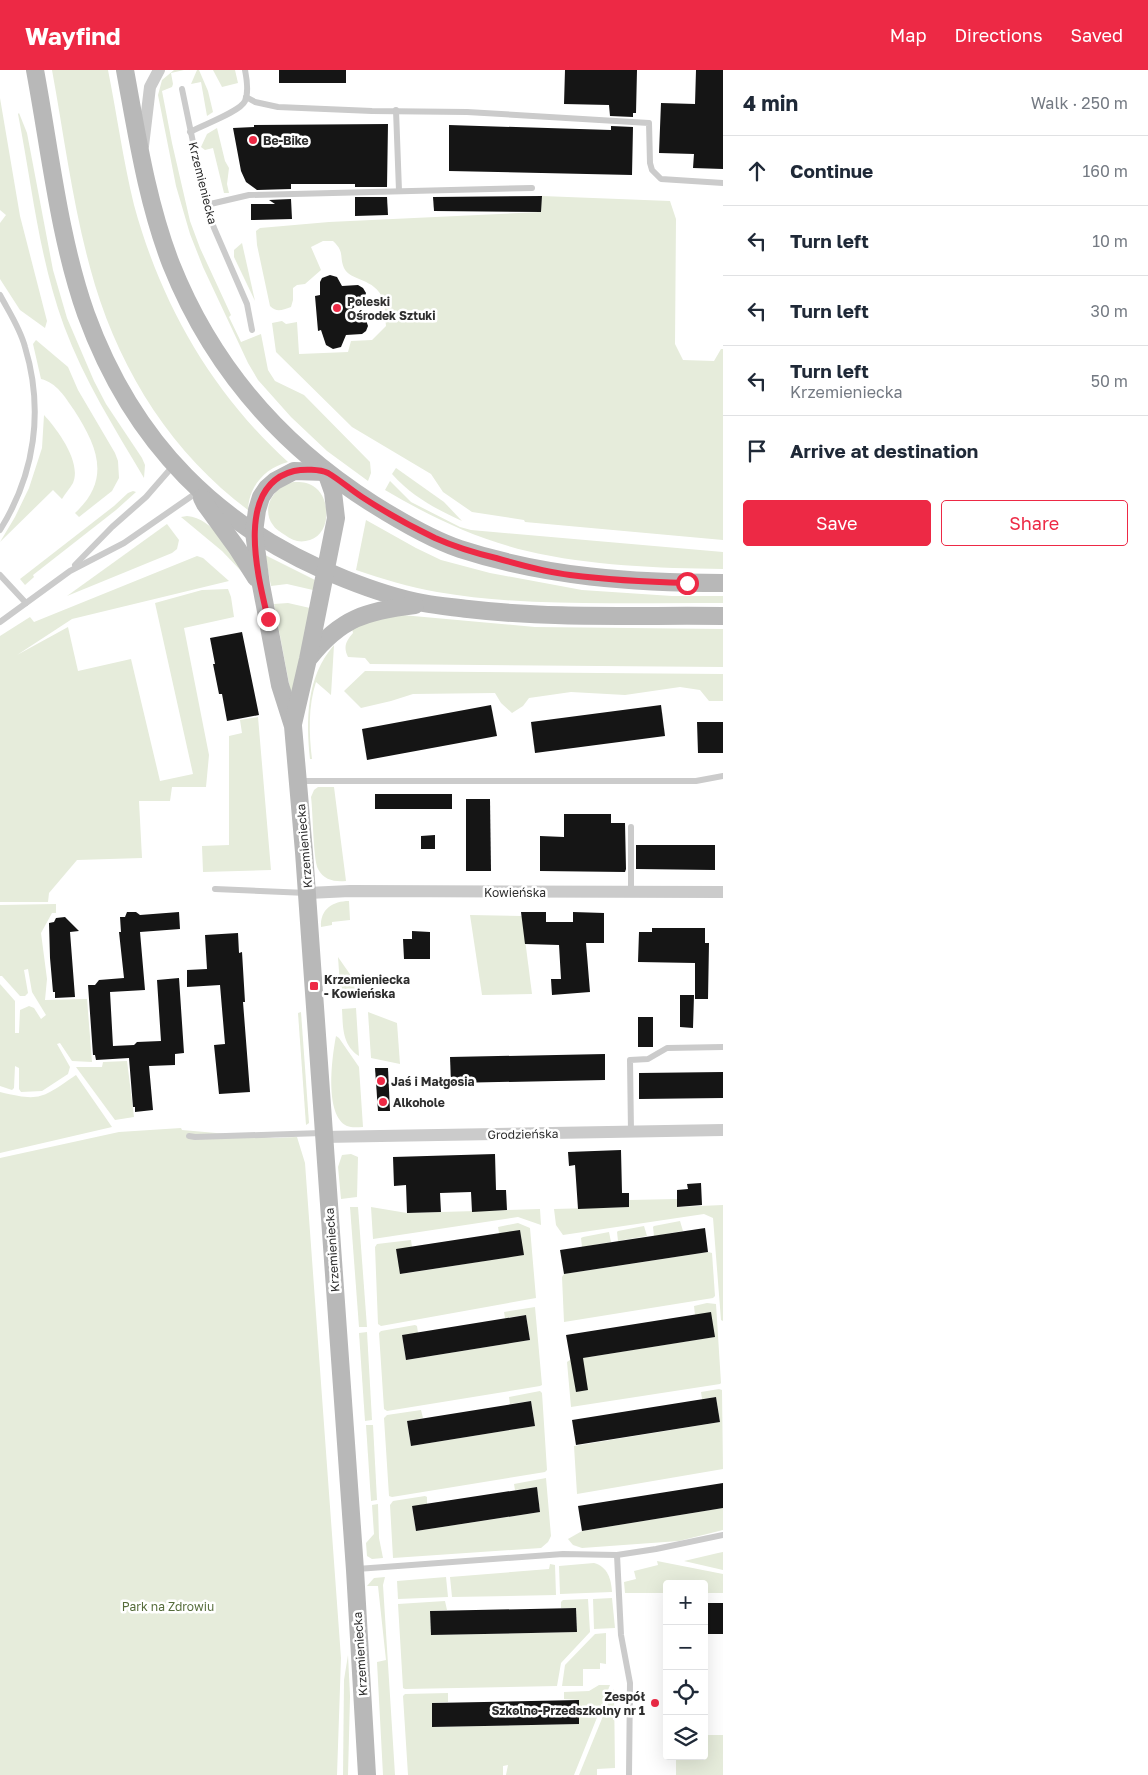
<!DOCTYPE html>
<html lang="en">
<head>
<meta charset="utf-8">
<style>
  :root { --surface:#fff; --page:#f6f6f7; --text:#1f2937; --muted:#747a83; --line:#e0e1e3; --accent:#ed2945 }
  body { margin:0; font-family:"Golos Text",sans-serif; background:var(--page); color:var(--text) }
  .controls { position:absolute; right:15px; bottom:15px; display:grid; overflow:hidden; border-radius:5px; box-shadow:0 5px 20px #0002 }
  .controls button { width:45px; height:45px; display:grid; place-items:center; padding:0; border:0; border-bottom:1px solid var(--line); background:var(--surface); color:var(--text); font:25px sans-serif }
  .stop { position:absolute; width:15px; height:15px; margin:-11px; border:4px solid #ed2945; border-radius:50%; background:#fff }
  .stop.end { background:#ed2945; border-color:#fff; box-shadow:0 1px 5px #0008 }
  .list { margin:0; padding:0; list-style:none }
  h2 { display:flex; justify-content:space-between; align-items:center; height:65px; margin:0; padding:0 20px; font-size:21px }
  h2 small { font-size:16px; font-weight:400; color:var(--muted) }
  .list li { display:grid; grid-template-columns:32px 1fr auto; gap:15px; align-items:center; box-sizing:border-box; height:70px; padding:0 20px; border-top:1px solid var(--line) }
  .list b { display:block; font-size:19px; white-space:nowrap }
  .list p { margin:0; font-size:16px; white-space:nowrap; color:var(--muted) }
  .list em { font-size:16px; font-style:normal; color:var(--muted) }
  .actions { display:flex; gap:10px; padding:15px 20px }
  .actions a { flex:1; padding:11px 0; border:1px solid var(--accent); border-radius:5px; text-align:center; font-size:18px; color:var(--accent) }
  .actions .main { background:var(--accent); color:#fff }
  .icon { flex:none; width:28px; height:28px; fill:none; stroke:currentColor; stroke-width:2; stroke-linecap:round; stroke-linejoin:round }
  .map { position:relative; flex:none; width:723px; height:1705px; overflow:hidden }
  header { display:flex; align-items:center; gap:30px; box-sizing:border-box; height:70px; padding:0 25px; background:var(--accent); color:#fff }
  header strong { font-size:24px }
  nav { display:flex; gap:28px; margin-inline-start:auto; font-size:18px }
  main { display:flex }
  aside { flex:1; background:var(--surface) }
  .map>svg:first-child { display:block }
</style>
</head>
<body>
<header>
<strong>Wayfind</strong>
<nav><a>Map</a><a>Directions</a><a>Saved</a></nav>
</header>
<main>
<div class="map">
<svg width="723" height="1705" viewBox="0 0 723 1705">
  <rect width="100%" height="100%" fill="#fff"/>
  <g fill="#e6ecdb">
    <path d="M 52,0 L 108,0 C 117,45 123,90 134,135 C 161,234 212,323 288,392 C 265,398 249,416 248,440 C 173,384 122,304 95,215 C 74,145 65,71 52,0 Z"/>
    <polygon points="174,0 184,0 171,3 173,14 172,17 162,21 172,73 190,151 200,178 231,245 229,247 241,272 261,264 268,300 275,311 304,325 370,392 371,403 368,411 327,381 291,347 258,310 248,293 203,197 190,164 176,116 158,25 162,10"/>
    <polygon points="197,0 199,0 208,21 213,42 207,46 201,12 191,14"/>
    <polygon points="213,0 235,0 238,13 222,17"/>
    <polygon points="0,28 20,146 47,251 45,258 20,240 0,209 0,153 6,145 0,140"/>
    <path d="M 19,43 L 27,63 L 53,200 L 67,248 L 94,311 L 106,334 L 142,388 L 145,395 L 144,408 C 115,359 84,310 64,256 C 39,188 32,115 18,44 Z"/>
    <polygon points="217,58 225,91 229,98 227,114 229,123 224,123 213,78 205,80 201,77 207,64"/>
    <path d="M 542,126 L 670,131 L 676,149 L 675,274 L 683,290 L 714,291 L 721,279 L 723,279 L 723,470 L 525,452 L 524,450 L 472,442 L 443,422 L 431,404 L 352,357 L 276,282 L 272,253 L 282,251 L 286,254 L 297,252 L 299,284 L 348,282 L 351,271 L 372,270 L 386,256 C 385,248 386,237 383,229 C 375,208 350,211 344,198 C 339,186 345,182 333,171 L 323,171 L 311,177 L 321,200 L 305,214 L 297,215 L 293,218 L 293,230 L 291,237 C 282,240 277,243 270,236 L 257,175 L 256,161 L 260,158 L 329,152 L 540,142 Z"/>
    <polygon points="242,173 255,231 234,187 234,180"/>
    <path d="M 36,270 L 68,297 L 78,320 L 115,383 L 118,391 L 119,408 L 112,421 L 79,447 L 75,443 C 112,409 97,376 74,340 C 65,327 57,313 41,309 L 33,274 Z"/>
    <path d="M 44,345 C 57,359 82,392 73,413 C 70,418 65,424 62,429 L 53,420 L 0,472 L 15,447 L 29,418 L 42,378 Z"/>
    <path d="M 396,398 L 444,432 L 462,451 C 434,438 413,427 392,404 Z"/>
    <path d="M 390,411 L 411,432 L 460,457 L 471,460 L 723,482 L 723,499 C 657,498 591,496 527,481 C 476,469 429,446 385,420 Z"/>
    <path d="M 294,412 C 301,412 307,412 313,416 C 331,426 332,463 310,470 C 300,473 293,471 285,465 C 281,462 276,460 273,455 C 260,438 275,415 294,412 Z"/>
    <polygon points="133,421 136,422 116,440 33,505 34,507 25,515 20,509 114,436 128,423"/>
    <path d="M 187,446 C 214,448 231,483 244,504 L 222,481 L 181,447 Z"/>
    <path d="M 366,450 L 416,478 L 441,490 L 490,503 L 582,520 L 672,526 L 723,526 L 723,533 C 628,532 530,538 437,522 C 409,517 382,509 356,500 Z"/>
    <polygon points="167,454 179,470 177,479 172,483 67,526"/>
    <polygon points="265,485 315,510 313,520 287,514 271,516"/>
    <polygon points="197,486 203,488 229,511 72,549 17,585 68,557 78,601 131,589 160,711 193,704 155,533 202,520 228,519 231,527 234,547 184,558 209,685 206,717 172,717 170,731 139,731 142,788 77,790 49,823 48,832 0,832 0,566 30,547 34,552"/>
    <polygon points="288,533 310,538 293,624 291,624 274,534"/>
    <path d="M 402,545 L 535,557 L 723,559 L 723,597 L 370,594 L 365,588 L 348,587 C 343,577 346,571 353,563 L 352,558 L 359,553 Z"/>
    <path d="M 334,575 L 331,625 L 316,612 C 308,636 309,664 312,689 L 310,689 C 306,650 306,607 334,575 Z"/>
    <polygon points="365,601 723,604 723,631 709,631 700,620 680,617 625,625 571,622 529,628 523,636 512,643 501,633 495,623 413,624 391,631 361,638 344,621"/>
    <polygon points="258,647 271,800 203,802 202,776 229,775 229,666 242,663 240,650"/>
    <path d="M 318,717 L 334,717 L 346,811 C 334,812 324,810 318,799 C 313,789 313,741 311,727 L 314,720 Z"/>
    <path d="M 349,831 L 350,850 L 332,852 L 332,855 L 321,857 C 320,839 333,831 349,831 Z"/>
    <polygon points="56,834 56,843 52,843 41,863 47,909 45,930 87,929 92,992 72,991 60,973 57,974 70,997 68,1004 42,1021 21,1022 19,1019 19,998 15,996 14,1018 12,1020 0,1016 0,914 15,931 15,963 19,963 20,940 29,936 34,938 41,949 46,945 32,922 28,899 24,900 28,923 25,926 20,926 2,906 0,906 0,835"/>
    <polygon points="470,845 522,846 532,924 482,925"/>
    <polygon points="338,887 354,910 355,929 341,930"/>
    <path d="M 356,938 L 359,986 C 342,975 343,957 342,939 Z"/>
    <polygon points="301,942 309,1053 306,1055 298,943"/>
    <polygon points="368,942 397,953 400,994 371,988"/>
    <path d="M 336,966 L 339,968 L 359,997 L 363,1057 C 358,1057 352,1058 347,1056 C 324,1045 332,987 336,966 Z"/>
    <polygon points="127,991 134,1047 115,1050 76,997 102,997 103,992"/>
    <path d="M 76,1005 L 112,1057 L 0,1083 L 0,1022 C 41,1032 42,1028 76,1005 Z"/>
    <polygon points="181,1058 182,1060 274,1068 297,1067 305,1093 341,1588 337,1705 0,1705 0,1088 119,1062"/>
    <polygon points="351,1084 358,1087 357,1127 341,1129 338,1097 342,1085"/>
    <polygon points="677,1129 677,1137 723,1135 723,1251 721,1250 713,1148 704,1144 563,1165 556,1155 554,1139 629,1137 629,1130"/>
    <polygon points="350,1137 358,1137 367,1257 359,1257"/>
    <polygon points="371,1137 407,1143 540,1139 541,1155 518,1147 373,1169"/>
    <polygon points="680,1151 683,1161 654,1166 653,1157 654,1156"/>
    <polygon points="518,1153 530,1158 536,1228 381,1256 378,1254 375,1177 377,1174 411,1170 412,1177 401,1204 523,1185 499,1163 498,1157"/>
    <polygon points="644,1156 647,1166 618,1171 617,1162 618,1161"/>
    <polygon points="609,1162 611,1172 582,1177 581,1168 583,1167"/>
    <polygon points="708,1182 712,1183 715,1226 713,1228 564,1252 562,1207 564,1204"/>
    <polygon points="707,1233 716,1234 721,1313 720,1314 571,1337 567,1292 570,1290 714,1267 695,1245 694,1236"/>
    <polygon points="535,1237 542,1315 540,1316 387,1341 384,1339 379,1263 381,1261 415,1255 417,1256 418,1263 402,1265 406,1290 530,1270 526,1245 505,1248 504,1242"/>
    <polygon points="367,1262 372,1350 365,1351 359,1263"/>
    <polygon points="719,1319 722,1320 723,1399 577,1424 574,1376 720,1352 716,1327 702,1329 701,1322"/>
    <polygon points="540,1321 542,1323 547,1400 545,1402 392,1427 389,1426 384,1348 387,1345 421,1340 423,1348 407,1351 411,1376 535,1356 531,1331 510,1334 509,1327"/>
    <polygon points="366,1355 373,1355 377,1430 371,1431"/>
    <polygon points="546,1408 551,1466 548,1472 541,1478 393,1488 390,1435 393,1431 425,1426 427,1427 427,1434 412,1437 416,1461 540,1442 537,1417 515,1420 514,1414"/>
    <polygon points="378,1434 379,1468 383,1488 372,1489 367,1486 366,1473 374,1464 372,1435"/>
    <polygon points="723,1438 723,1460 679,1471 582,1478 573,1475 568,1469 582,1461"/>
    <polygon points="723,1482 723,1500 684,1491 718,1483"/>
    <polygon points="657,1491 723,1504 723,1523 704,1523 704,1514 667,1514 667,1523 625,1523 624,1512 636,1509 634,1501 658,1495"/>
    <path d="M 594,1493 C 608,1497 611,1509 612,1522 L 560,1524 L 559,1496 Z"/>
    <polygon points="550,1494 555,1495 556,1525 452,1527 450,1507 549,1499"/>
    <polygon points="385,1507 383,1515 395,1705 383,1705 377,1592 386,1590 378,1516 367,1516 374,1508"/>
    <polygon points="446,1507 448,1527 398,1529 397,1511"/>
    <polygon points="612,1528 615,1558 594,1559 593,1529"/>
    <polygon points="588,1529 590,1562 561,1593 557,1616 405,1619 403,1618 398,1534 445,1531 447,1540 430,1541 431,1565 577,1562 576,1538 561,1538 561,1532 563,1530"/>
    <polygon points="606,1563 606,1594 600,1593 600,1599 583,1599 583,1616 562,1616 565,1595 595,1564"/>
    <polygon points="348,1585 350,1626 348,1705 343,1705 344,1610"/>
    <polygon points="599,1615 610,1615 574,1705 506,1705 508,1695 503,1696 503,1705 408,1705 403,1626 405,1624 448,1623 448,1632 432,1633 433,1657 579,1654 579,1630 564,1629 564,1622 589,1621"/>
    <polygon points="614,1619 615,1698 597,1699 597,1705 579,1705"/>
    <polygon points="704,1665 723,1665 723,1705 676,1705 676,1686 704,1686"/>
  </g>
  <g fill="#151515">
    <rect x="279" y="0" width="67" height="13"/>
    <polygon points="565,0 637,0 636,43 633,43 633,47 610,46 609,35 564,34"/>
    <polygon points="696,0 723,0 723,99 693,98 694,84 659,83 661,33 695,34"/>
    <polygon points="388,54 387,117 355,117 355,114 291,114 291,119 257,120 246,112 241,101 233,58 254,57 254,55"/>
    <polygon points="449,55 611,60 611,56 633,57 632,105 449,101"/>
    <polygon points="542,126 541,142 434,141 433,127"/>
    <polygon points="355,127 387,127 388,145 355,146"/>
    <polygon points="291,129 292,149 251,150 251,134 275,134 269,130"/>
    <polygon points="330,205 337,207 342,216 358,215 363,218 366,223 364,229 352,239 366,250 368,256 366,261 362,264 346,265 341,277 333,279 326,275 321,260 318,261 315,226 320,225 320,212 322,208"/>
    <polygon points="242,562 259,645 227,651 222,624 219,624 213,594 215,594 210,568"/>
    <polygon points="491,635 497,666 367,690 362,659"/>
    <polygon points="661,635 665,666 535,683 531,652"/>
    <polygon points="697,652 723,652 723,683 698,683"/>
    <rect x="375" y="724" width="77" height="15"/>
    <polygon points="466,729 490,729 491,801 466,801"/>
    <polygon points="564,744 611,744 611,753 625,753 626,799 625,802 540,801 540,766 564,767"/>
    <polygon points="435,765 435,779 421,779 421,766"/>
    <polygon points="636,775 715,775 715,800 636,799"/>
    <polygon points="127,842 136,842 140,845 179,842 180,859 140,862 145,920 110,922 113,976 134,975 137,972 161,971 157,910 179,908 184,983 175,984 175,995 149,996 153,1040 135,1042 135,1037 133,1037 129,988 96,990 95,985 93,985 88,915 95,915 99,910 124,908 119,862 121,862 120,847 125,847"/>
    <polygon points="521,842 546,842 546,852 573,852 573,842 604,843 604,873 586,873 590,922 552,925 551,909 561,909 559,875 525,874"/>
    <polygon points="65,847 79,861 70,862 75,927 55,928 55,922 53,922 50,888 49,853 54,852 56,848"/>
    <polygon points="652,858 705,858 705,873 709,873 708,929 695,929 695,893 638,892 639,862 652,862"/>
    <polygon points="412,861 430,862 430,889 404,889 403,869 412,869"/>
    <polygon points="238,863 239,883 242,882 245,932 243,932 250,1022 219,1024 214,975 225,974 220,915 187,917 187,900 207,899 205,865"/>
    <polygon points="680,925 694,925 693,958 680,957"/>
    <rect x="638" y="947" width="15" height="30"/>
    <polygon points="605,984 605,1010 451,1013 450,987"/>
    <polygon points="375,998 388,998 390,1041 378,1041"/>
    <polygon points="723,1002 723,1028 639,1029 639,1003"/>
    <polygon points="621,1080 622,1123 629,1123 629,1137 578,1139 575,1095 569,1096 568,1082"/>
    <polygon points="495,1084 496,1120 506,1120 507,1140 472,1142 471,1122 440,1123 441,1142 407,1143 406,1115 394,1116 393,1087"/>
    <polygon points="701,1113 702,1135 677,1137 677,1120 688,1119 687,1114"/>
    <polygon points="705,1158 708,1182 564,1204 560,1180"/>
    <polygon points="520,1160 524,1185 400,1204 396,1179"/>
    <polygon points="711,1242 715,1267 583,1288 588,1320 576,1322 566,1265"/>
    <polygon points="526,1245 530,1270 406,1290 402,1265"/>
    <polygon points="716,1327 720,1352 576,1375 572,1350"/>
    <polygon points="531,1331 535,1356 411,1376 407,1351"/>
    <polygon points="723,1413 723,1438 582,1461 578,1436"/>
    <polygon points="537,1417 540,1442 416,1461 412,1436"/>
    <rect x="704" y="1533" width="19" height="31"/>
    <polygon points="576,1538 577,1562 431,1565 430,1541"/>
    <polygon points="579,1630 579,1654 432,1657 432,1633"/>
  </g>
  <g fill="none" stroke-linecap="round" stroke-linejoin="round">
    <g stroke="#cbcbcb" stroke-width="6">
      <polyline points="182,19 206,135 214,158 247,234 252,260"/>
      <polyline points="246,27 255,32 278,37 372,41 467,42 649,53 650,93 652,100 661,109 723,113"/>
      <polyline points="396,40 399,121"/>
      <path d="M 190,62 C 202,55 240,42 245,31 C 249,22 247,10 245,0"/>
      <polyline points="206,135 249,125 532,118"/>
      <path d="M 0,225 C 9,242 20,258 25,277 C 44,340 35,404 0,460"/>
      <polyline points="75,495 112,457 146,427 173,396"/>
      <polyline points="0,505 26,533"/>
      <polyline points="0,552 70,501 124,473 199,421"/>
      <polyline points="300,711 696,711 723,706"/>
      <polyline points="215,819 307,823"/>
      <polyline points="631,822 631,757"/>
      <polyline points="631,1062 630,990 648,989 667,978 723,977"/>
      <polyline points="189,1066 195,1067 322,1063"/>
      <polyline points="617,1485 621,1565 630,1613 629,1705"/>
      <polyline points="357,1499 563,1484 617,1485 656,1479 723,1465"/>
    </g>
    <g stroke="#cbcbcb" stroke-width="12">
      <polyline points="143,76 150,17 159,0"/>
      <polyline points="308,823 350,821 723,822"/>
      <polyline points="323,1067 723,1060"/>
    </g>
    <g stroke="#b8b8b8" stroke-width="18">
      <path d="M 35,0 C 50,80 59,168 86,244 C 133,373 218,459 345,509 C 370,519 396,528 423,533 C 438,536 453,537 468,539 C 553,549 638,545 723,546"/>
      <path d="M 125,0 C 137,65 147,132 171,194 C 212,297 280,375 373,434 C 400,451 430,469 460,479 C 546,507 634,513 723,513"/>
      <polyline points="326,402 294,401 275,411 267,418 261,427 257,440 254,462 261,515 280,615 293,656 304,782 355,1500 367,1705"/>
      <polyline points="202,428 205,434 237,478 256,508"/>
      <path d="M 310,587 C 341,548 366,541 415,535"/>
      <polyline points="293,654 308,589 336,448 333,422 326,402"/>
    </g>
  </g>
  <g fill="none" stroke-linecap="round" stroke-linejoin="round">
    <path stroke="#ed2945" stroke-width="6" d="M 268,549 C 258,507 234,416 294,401 C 303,399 320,399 328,403 C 340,410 351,420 362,427 C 385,442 410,456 435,468 C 455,477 475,483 496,488 C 520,495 545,502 570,505 C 609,510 648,512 687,513"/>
  </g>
  <g fill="#ed2945" stroke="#fff" stroke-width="2">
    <circle cx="253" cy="70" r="5"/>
    <circle cx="337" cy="238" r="5"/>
    <rect x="309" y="911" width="10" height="10" rx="2.5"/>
    <circle cx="381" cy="1011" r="5"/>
    <circle cx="383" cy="1032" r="5"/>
    <circle cx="655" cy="1633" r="5"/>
  </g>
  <g text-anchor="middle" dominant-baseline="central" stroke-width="5" stroke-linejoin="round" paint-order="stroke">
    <g font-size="12" font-weight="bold" fill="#2e2e2e" stroke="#fff" text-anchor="start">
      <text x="263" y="70">Be-Bike</text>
      <text x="347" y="231">Poleski<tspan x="347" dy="14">Ośrodek Sztuki</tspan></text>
      <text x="324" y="909">Krzemieniecka<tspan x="324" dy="14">- Kowieńska</tspan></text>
      <text x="391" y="1011">Jaś i Małgosia</text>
      <text x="393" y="1032">Alkohole</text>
      <text x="645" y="1626" text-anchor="end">Zespół<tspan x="645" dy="14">Szkolno-Przedszkolny nr 1</tspan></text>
    </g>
    <g font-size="12" fill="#2e2e2e" stroke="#fff">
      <text transform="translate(203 113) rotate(76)">Krzemieniecka</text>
      <text transform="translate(304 776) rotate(-95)">Krzemieniecka</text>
      <text x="515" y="822">Kowieńska</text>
      <text transform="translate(523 1064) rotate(-1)">Grodzieńska</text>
      <text transform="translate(332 1180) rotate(-94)">Krzemieniecka</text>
      <text transform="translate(360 1584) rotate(-94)">Krzemieniecka</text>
    </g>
    <g font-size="12" fill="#556c3a" stroke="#fff">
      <text x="168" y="1536">Park na Zdrowiu</text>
    </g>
  </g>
</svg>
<div class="controls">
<button>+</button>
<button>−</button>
<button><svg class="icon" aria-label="locate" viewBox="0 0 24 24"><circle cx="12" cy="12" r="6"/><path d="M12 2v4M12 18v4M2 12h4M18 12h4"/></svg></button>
<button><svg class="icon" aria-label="layers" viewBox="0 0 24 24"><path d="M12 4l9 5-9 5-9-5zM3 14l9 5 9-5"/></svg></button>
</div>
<div class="stop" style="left:687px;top:513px"></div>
<div class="stop end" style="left:268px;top:549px"></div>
</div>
<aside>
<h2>4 min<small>Walk · 250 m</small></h2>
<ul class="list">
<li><svg class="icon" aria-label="ahead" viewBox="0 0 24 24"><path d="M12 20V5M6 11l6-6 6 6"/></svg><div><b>Continue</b></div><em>160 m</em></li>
<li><svg class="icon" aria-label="left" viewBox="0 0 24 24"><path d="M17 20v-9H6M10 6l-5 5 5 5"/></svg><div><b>Turn left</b></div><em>10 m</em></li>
<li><svg class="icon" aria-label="left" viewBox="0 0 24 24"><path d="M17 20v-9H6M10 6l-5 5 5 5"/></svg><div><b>Turn left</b></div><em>30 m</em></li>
<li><svg class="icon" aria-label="left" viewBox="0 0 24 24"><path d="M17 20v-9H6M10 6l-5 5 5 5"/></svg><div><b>Turn left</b><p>Krzemieniecka</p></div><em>50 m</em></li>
<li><svg class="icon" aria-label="arrive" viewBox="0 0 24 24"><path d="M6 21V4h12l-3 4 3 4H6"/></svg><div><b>Arrive at destination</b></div></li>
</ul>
<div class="actions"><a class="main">Save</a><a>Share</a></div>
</aside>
</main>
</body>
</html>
